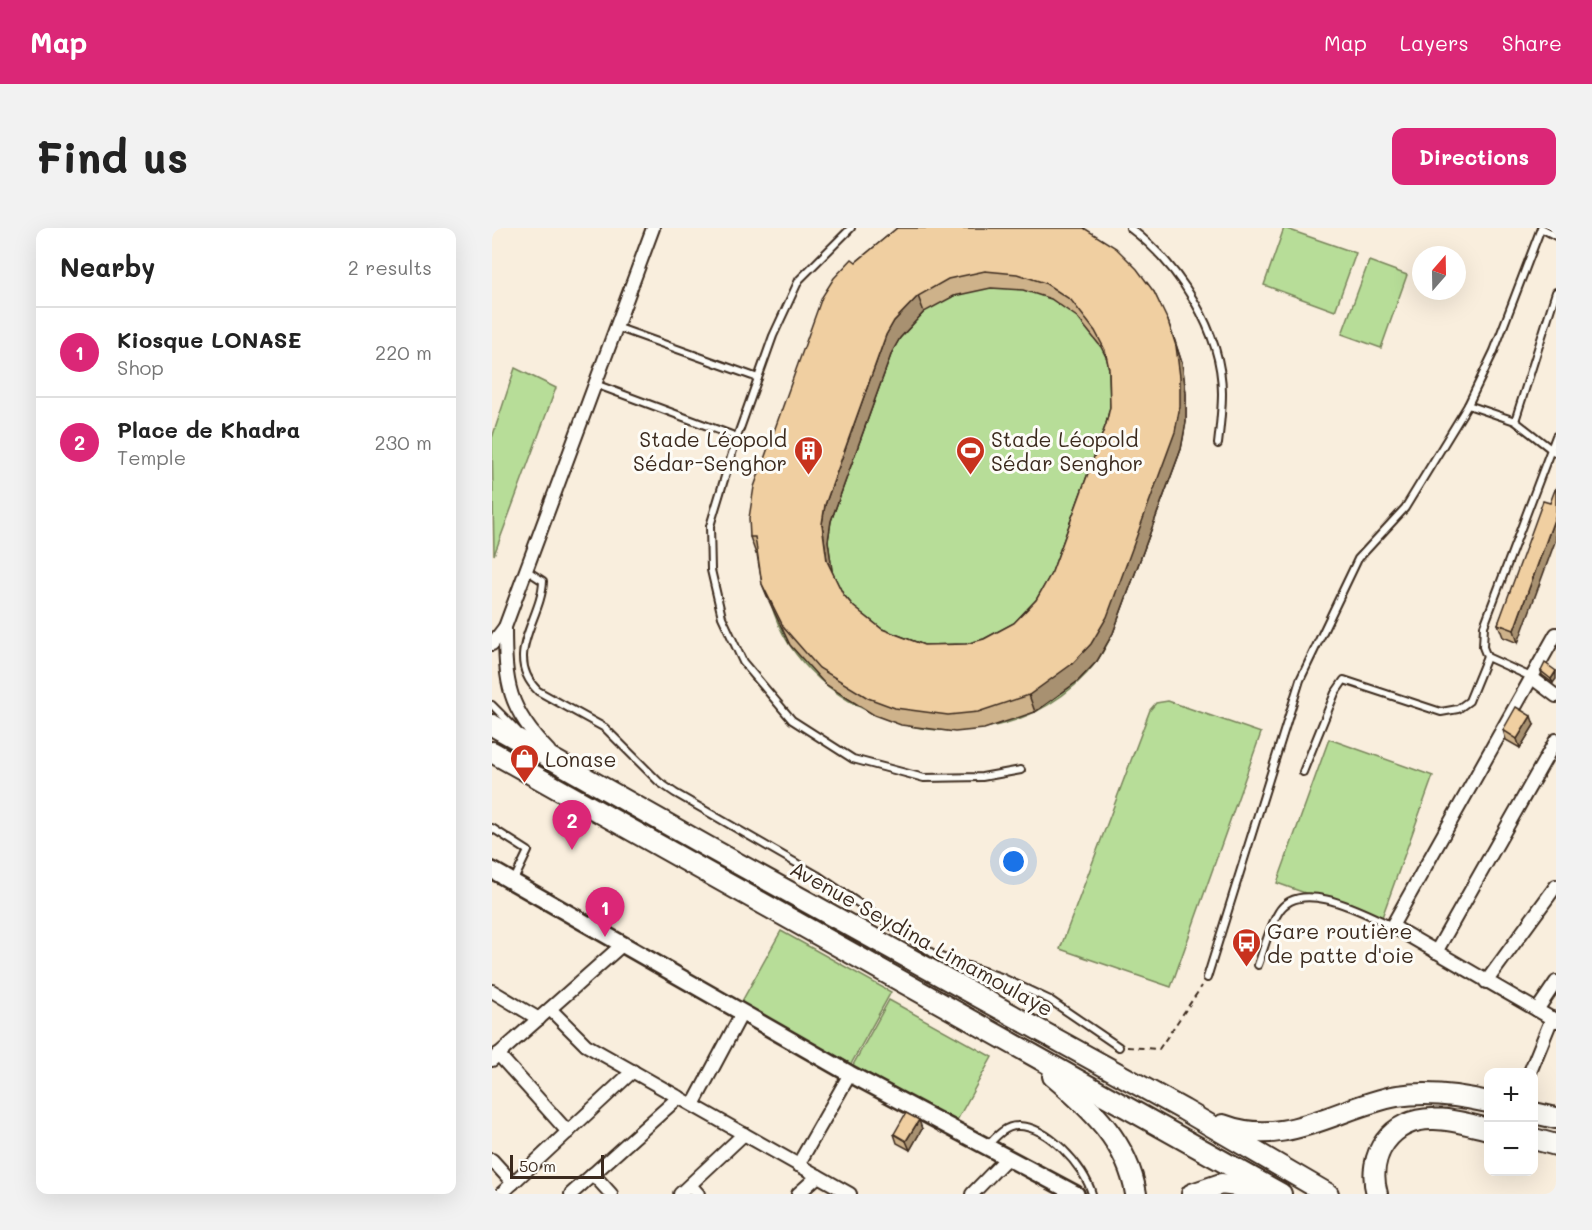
<!DOCTYPE html>
<html lang="en">
<head>
<meta charset="utf-8">
<style>
  :root { --surface:#fff; --page:#f2f2f2; --text:#222; --muted:#767676; --line:#e0e0e0; --accent:#db2777 }
  body { margin:0; font-family:Mali,sans-serif; background:var(--page); color:var(--text) }
  .controls { position:absolute; right:18px; bottom:18px; display:grid; overflow:hidden; border-radius:12px; box-shadow:0 6px 24px #0002 }
  .controls button { width:54px; height:54px; display:grid; place-items:center; padding:0; border:0; border-bottom:2px solid var(--line); background:var(--surface); color:var(--text); font:30px sans-serif }
  .compass { position:absolute; left:920px; top:18px; width:54px; height:54px; border-radius:50%; background:var(--surface); box-shadow:0 6px 24px #0002; rotate:20deg }
  .scale { position:absolute; left:18px; bottom:15px; width:94px; box-sizing:border-box; padding-left:6px; border:3px solid #3b2a1e; border-top:0; font-size:16px; line-height:21px; white-space:nowrap; color:#3b2a1e; -webkit-text-stroke:4px #fdfcf7; paint-order:stroke }
  .you { position:absolute; left:522px; top:634px; width:21px; height:21px; margin:-15px; border:4px solid #fff; border-radius:50%; background:#1a73e8; box-shadow:0 0 0 9px #1a73e833 }
  .badge { display:grid; place-items:center; width:39px; height:39px; border-radius:50%; background:var(--accent); color:#fff; font-size:20px; font-weight:700 }
  .pin { position:absolute; translate:-50% -50px; filter:drop-shadow(0 2px 3px #0008) }
  .pin::after { content:''; position:absolute; top:32px; width:21px; height:18px; background:inherit; clip-path:polygon(0 0,100% 0,50% 100%) }
  .list { margin:0; padding:0; list-style:none }
  h2 { display:flex; justify-content:space-between; align-items:center; height:78px; margin:0; padding:0 24px; font-size:26px }
  h2 small { font-size:20px; font-weight:400; color:var(--muted) }
  .list li { display:grid; grid-template-columns:39px 1fr auto; gap:18px; align-items:center; box-sizing:border-box; height:90px; padding:0 24px; border-top:2px solid var(--line) }
  .list b { display:block; font-size:22px; white-space:nowrap }
  .list p { margin:0; font-size:20px; white-space:nowrap; color:var(--muted) }
  .list em { font-size:20px; font-style:normal; color:var(--muted) }
  .map { position:relative; flex:none; width:1064px; height:966px; overflow:hidden; border-radius:12px }
  header { display:flex; align-items:center; gap:36px; box-sizing:border-box; height:84px; padding:0 30px; background:var(--accent); color:#fff }
  header strong { font-size:28px }
  nav { display:flex; gap:33px; margin-inline-start:auto; font-size:21px }
  .intro { display:flex; align-items:center; justify-content:space-between; box-sizing:border-box; height:144px; padding:0 36px }
  h1 { margin:0; font-size:42px }
  .button { padding:15px 27px; border-radius:12px; background:var(--accent); color:#fff; font-size:21px; font-weight:700 }
  main { display:flex; gap:36px; padding:0 36px }
  aside { flex:1; background:var(--surface); border-radius:12px; box-shadow:0 6px 24px #0002 }
  .map>svg:first-child { display:block }
</style>
</head>
<body>
<header>
<strong>Map</strong>
<nav><a>Map</a><a>Layers</a><a>Share</a></nav>
</header>
<div class="intro"><h1>Find us</h1><a class="button">Directions</a></div>
<main>
<aside>
<h2>Nearby<small>2 results</small></h2>
<ul class="list">
<li><span class="badge">1</span><div><b>Kiosque LONASE</b><p>Shop</p></div><em>220 m</em></li>
<li><span class="badge">2</span><div><b>Place de Khadra</b><p>Temple</p></div><em>230 m</em></li>
</ul>
</aside>
<div class="map">
<svg width="1064" height="966" viewBox="0 0 1064 966">
  <rect width="100%" height="100%" fill="#f9eedd"/>
  <filter id="ink" filterUnits="userSpaceOnUse"><feTurbulence type="fractalNoise" baseFrequency=".0167" numOctaves="2"/><feDisplacementMap in="SourceGraphic" scale="12" xChannelSelector="R" yChannelSelector="G"/><feConvolveMatrix kernelMatrix="1 2 1 2 8 2 1 2 1" color-interpolation-filters="sRGB"/></filter>
  <g filter="url(#ink)">
    <g fill="#b7dd98" stroke="#79845b" stroke-width="1.5">
      <polygon points="792,0 864,25 843,83 772,57"/>
      <path d="M 390,32 L 668,81 C 691,127 699,169 689,221 L 621,405 C 616,414 611,425 605,433 C 550,506 445,522 368,479 C 340,464 314,442 297,416 C 279,388 274,358 268,326 L 264,326 L 263,307 Z"/>
      <polygon points="877,33 915,47 889,120 850,106"/>
      <polygon points="23,140 64,160 2,327 0,210"/>
      <polygon points="676,473 769,505 679,759 568,721 658,482 664,475"/>
      <polygon points="837,511 941,548 889,692 785,655"/>
      <polygon points="289,703 399,764 359,836 249,775"/>
      <polygon points="397,772 500,829 464,894 361,837"/>
    </g>
    <g fill="none" stroke-linecap="round" stroke-linejoin="round">
      <defs>
        <g id="service">
          <polyline points="359,0 307,52 281,108 245,209 218,298 219,342 230,389 251,434 300,492 361,531 432,550 490,549 529,542"/>
          <path d="M 638,0 C 686,36 730,103 730,165 C 730,182 728,199 726,216"/>
          <polyline points="1049,0 1002,123 976,177 1023,193 1064,225"/>
          <polyline points="1049,0 1064,8"/>
          <polyline points="124,99 266,150"/>
          <polyline points="103,156 245,209"/>
          <polyline points="1023,193 1064,64"/>
          <path d="M 34,342 L 51,353 C 50,391 10,427 46,463 L 113,500 L 167,554 L 183,565 L 325,647 L 443,727 L 509,749 L 558,772 L 627,819"/>
          <polyline points="1039,449 995,429 991,419 992,398 1064,208"/>
          <polyline points="0,477 25,502"/>
          <polyline points="811,544 843,465 852,452 949,484 966,481 977,473 995,429"/>
          <polyline points="0,600 36,623 21,654"/>
          <path d="M 766,737 C 772,721 777,700 786,685 C 807,648 874,686 900,698"/>
          <polyline points="715,750 808,452 866,331 913,280 976,177"/>
          <path d="M 495,918 C 503,910 512,898 525,898 C 555,897 593,939 600,966"/>
        </g>
        <g id="minor">
          <path d="M 13,399 C 13,456 16,481 57,523"/>
          <polyline points="1064,406 900,698 1064,793"/>
          <polyline points="0,416 13,399 161,0"/>
          <polyline points="1039,449 1064,468"/>
          <polyline points="944,724 1064,512"/>
          <polyline points="994,754 1064,658"/>
          <polyline points="0,763 47,791"/>
          <polyline points="58,781 94,817 358,966"/>
          <polyline points="1045,782 1064,754"/>
          <polyline points="6,826 76,904"/>
          <polyline points="0,832 130,717"/>
          <polyline points="1038,844 1060,790"/>
          <polyline points="201,877 250,785"/>
          <polyline points="0,932 21,955"/>
          <polyline points="306,937 358,846"/>
          <polyline points="101,946 119,966"/>
          <polyline points="198,957 206,966"/>
          <polyline points="9,966 141,843"/>
          <polyline points="79,966 187,869"/>
          <polyline points="188,966 252,906"/>
          <polyline points="306,966 326,948"/>
          <polyline points="480,966 515,930"/>
        </g>
        <polyline id="tertiary" points="0,642 358,846 584,966"/>
        <g id="trunk">
          <polyline points="0,497 214,618 692,882 836,966"/>
          <polyline points="0,524 789,966"/>
          <path d="M 561,848 C 599,880 636,915 644,966"/>
          <polyline points="1042,885 1064,890"/>
          <path d="M 731,897 C 794,921 845,879 905,868 C 936,863 966,867 996,874"/>
          <polyline points="1042,911 1064,917"/>
          <polyline points="700,966 729,956 770,961"/>
          <path d="M 885,966 C 874,927 899,890 942,891 C 960,891 979,897 996,901"/>
        </g>
      </defs>
      <use href="#service" stroke="#3b2a1e" stroke-width="10"/>
      <use href="#minor" stroke="#3b2a1e" stroke-width="16"/>
      <use href="#tertiary" stroke="#3b2a1e" stroke-width="20"/>
      <use href="#trunk" stroke="#3b2a1e" stroke-width="24"/>
      <polyline stroke="#3b2a1e" stroke-width="2" stroke-dasharray="6 4.5" stroke-linecap="butt" points="635,819 667,821 710,758"/>
      <use href="#service" stroke="#fdfcf7" stroke-width="6"/>
      <use href="#minor" stroke="#fdfcf7" stroke-width="12"/>
      <use href="#tertiary" stroke="#fdfcf7" stroke-width="15"/>
      <use href="#trunk" stroke="#fdfcf7" stroke-width="20"/>
    </g>
    <g fill="#ceb28a" stroke="#3b2a1e" stroke-width="1.5" fill-rule="evenodd">
      <path d="M 405,0 L 662,64 L 682,110 L 690,135 L 694,165 L 694,194 L 689,221 L 621,405 L 605,433 L 586,453 L 543,484 L 492,501 L 463,504 L 409,497 L 382,487 L 333,456 L 298,417 L 277,373 L 270,356 L 265,326 L 264,326 L 258,309 L 364,34 ZM 499,60 L 531,62 L 559,71 L 585,89 L 609,119 L 615,131 L 617,141 L 618,179 L 614,196 L 560,344 L 544,372 L 522,395 L 492,411 L 474,416 L 432,417 L 390,401 L 362,379 L 351,366 L 340,344 L 336,313 L 339,293 L 400,124 L 408,110 L 432,84 L 462,68 Z"/>
      <polygon points="1058,275 1026,415 1011,409 1006,396"/>
      <polygon points="1049,443 1064,443 1061,455 1050,447"/>
      <polygon points="1042,497 1028,520 1014,512 1011,502"/>
      <polygon points="430,901 418,922 405,915 402,906"/>
    </g>
    <g fill="#a89171" stroke="#3b2a1e" stroke-width="1.5">
      <polygon points="426,68 432,84 408,110 400,124 339,293 336,313 341,349 335,333 330,296 333,277 394,107 402,93"/>
      <polygon points="676,93 690,135 694,165 694,194 689,221 621,405 605,433 586,453 543,484 537,467"/>
      <polygon points="1064,286 1064,311 1026,415 1022,402"/>
      <polygon points="1064,444 1064,451 1061,455 1059,451"/>
      <polygon points="1039,488 1042,497 1028,520 1025,511"/>
      <polygon points="427,892 430,901 418,922 414,913"/>
    </g>
    <g fill="#f0cfa1" stroke="#3b2a1e" stroke-width="1.5" fill-rule="evenodd">
      <path d="M 405,0 L 592,0 L 624,20 L 645,41 L 662,64 L 676,93 L 684,118 L 688,149 L 688,178 L 683,204 L 615,389 L 599,416 L 580,436 L 537,467 L 486,484 L 456,487 L 403,480 L 376,470 L 327,440 L 292,400 L 270,356 L 263,309 L 258,309 L 257,290 L 262,259 L 330,69 L 342,50 L 360,31 L 364,34 ZM 493,43 L 525,46 L 553,55 L 579,72 L 603,103 L 613,122 L 617,141 L 618,179 L 614,196 L 560,344 L 544,372 L 522,395 L 492,411 L 474,416 L 432,417 L 390,401 L 362,379 L 351,366 L 335,333 L 330,296 L 333,277 L 394,107 L 402,93 L 426,68 L 456,51 Z"/>
      <polygon points="1064,259 1064,286 1022,402 1006,396 1051,273 1058,275"/>
      <polygon points="1053,435 1064,443 1059,451 1049,443"/>
      <polygon points="1024,479 1039,488 1025,511 1011,502"/>
      <polygon points="414,885 427,892 414,913 402,906"/>
    </g>
  </g>
  <defs>
    <symbol id="building-pin" viewBox="-11 -11 22 30"><path d="M0 17L-7.5 6A9.5 9.5 0 1 1 7.5 6Z" fill="#c8321e" stroke="#fdfcf7"/><path d="M-4-6H4V6H1V3H-1V6H-4ZM-2.5-4.3h1.7v1.8h-1.7ZM.8-4.3h1.7v1.8H.8ZM-2.5-1h1.7V.8h-1.7ZM.8-1h1.7V.8H.8Z" fill="#fff"/></symbol>
    <symbol id="stadium-pin" viewBox="-11 -11 22 30"><path d="M0 17L-7.5 6A9.5 9.5 0 1 1 7.5 6Z" fill="#c8321e" stroke="#fdfcf7"/><path d="M0-5a6.5 5 0 1 0 0 10a6.5 5 0 1 0 0-10ZM-3.5-1.8h7v3.6h-7Z" fill="#fff"/></symbol>
    <symbol id="shop-pin" viewBox="-11 -11 22 30"><path d="M0 17L-7.5 6A9.5 9.5 0 1 1 7.5 6Z" fill="#c8321e" stroke="#fdfcf7"/><path d="M-5-2.5h2.3a2.7 3.5 0 0 1 5.4 0H5L5.5 6h-11ZM-1.5-2.5h3a1.5 2.3 0 0 0-3 0Z" fill="#fff"/></symbol>
    <symbol id="bus-pin" viewBox="-11 -11 22 30"><path d="M0 17L-7.5 6A9.5 9.5 0 1 1 7.5 6Z" fill="#c8321e" stroke="#fdfcf7"/><path d="M-5-6H5V4H4V6H2V4H-2V6H-4V4H-5ZM-3.5-4V0h7V-4ZM-3.5 1.2v1.5H-2V1.2ZM2 1.2v1.5H3.5V1.2Z" fill="#fff"/></symbol>
  </defs>
  <g fill-rule="evenodd">
    <use href="#building-pin" x="300" y="206" width="33" height="45"/>
    <use href="#stadium-pin" x="462" y="206" width="33" height="45"/>
    <use href="#shop-pin" x="16" y="514" width="33" height="45"/>
    <use href="#bus-pin" x="738" y="698" width="33" height="45"/>
  </g>
  <g text-anchor="middle" dominant-baseline="central" stroke-width="6" stroke-linejoin="round" paint-order="stroke">
    <g font-size="21" fill="#3b2a1e" stroke="#fdfcf7" text-anchor="start">
      <text x="295" y="210" text-anchor="end">Stade Léopold<tspan x="295" dy="24">Sédar-Senghor</tspan></text>
      <text x="499" y="210">Stade Léopold<tspan x="499" dy="24">Sédar Senghor</tspan></text>
      <text x="53" y="530">Lonase</text>
      <text x="775" y="702">Gare routière<tspan x="775" dy="24">de patte d'oie</tspan></text>
    </g>
    <g font-size="21" fill="#3b2a1e" stroke="#fdfcf7">
      <text transform="translate(430 710) rotate(29)">Avenue Seydina Limamoulaye</text>
    </g>
  </g>
</svg>
<div class="controls">
<button>+</button>
<button>−</button>
</div>
<svg class="compass" viewBox="-18 -18 36 36"><path d="M0-13l5 13h-10z" fill="#e53935"/><path d="M0 13l5-13h-10z" fill="#767676"/></svg>
<div class="scale">50 m</div>
<div class="you"></div>
<div class="pin badge" style="left:113px;top:709px">1</div>
<div class="pin badge" style="left:80px;top:622px">2</div>
</div>
</main>
</body>
</html>
